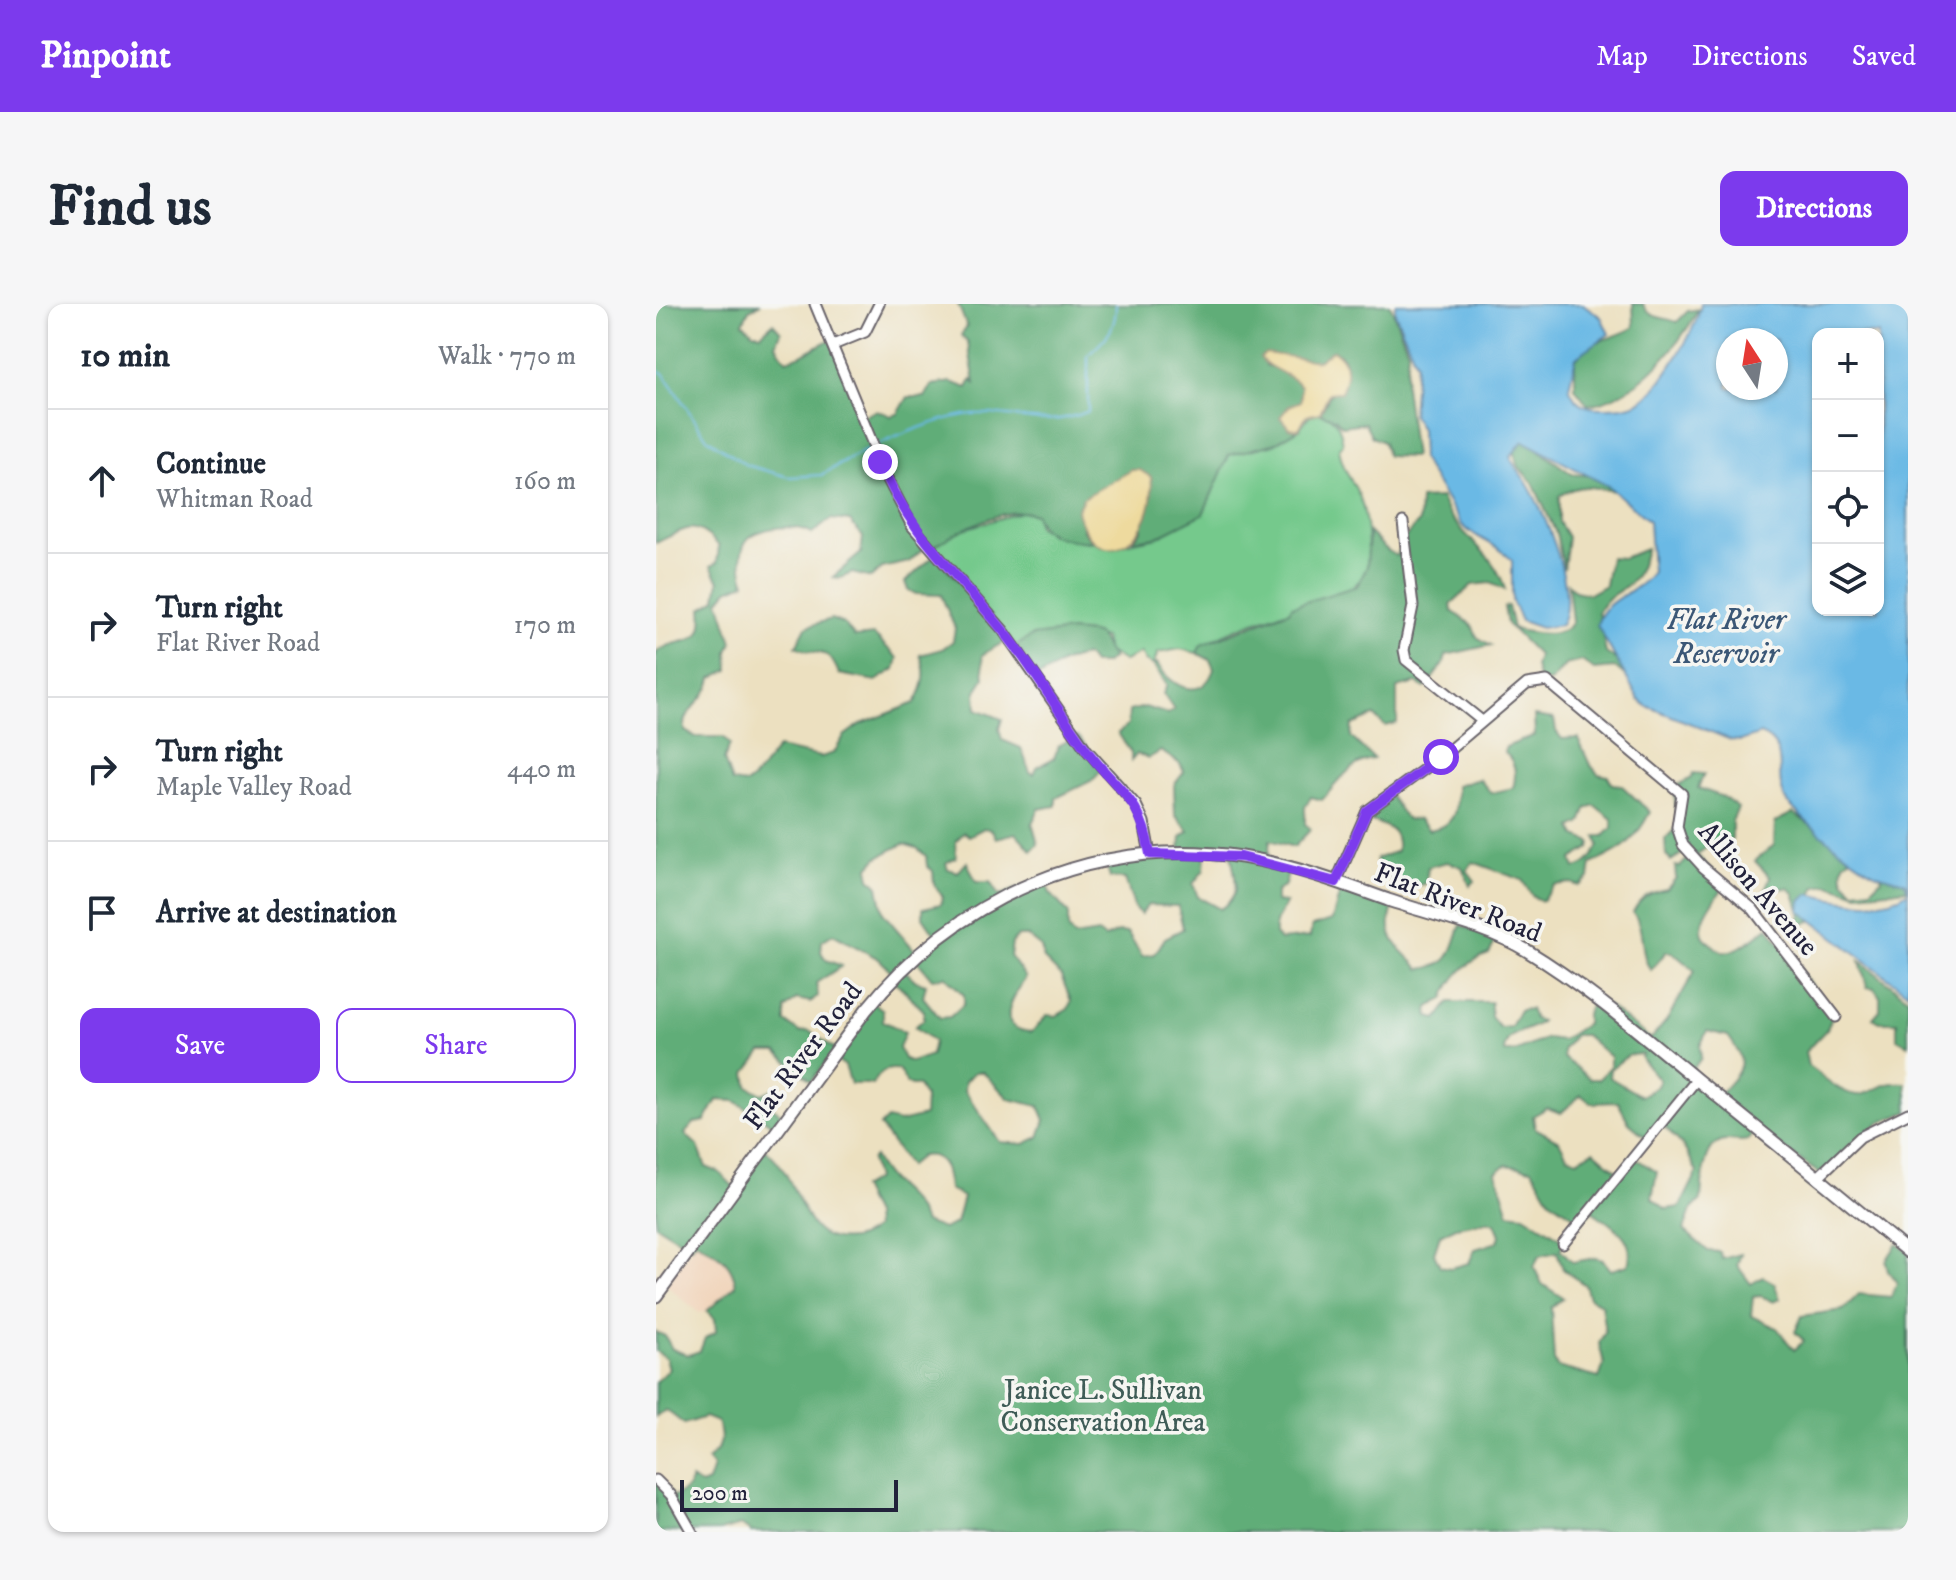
<!DOCTYPE html>
<html lang="en">
<head>
<meta charset="utf-8">
<style>
  :root { --surface:#fff; --page:#f6f6f7; --text:#1f2937; --muted:#747a83; --line:#e0e1e3; --accent:#7c3aed }
  body { margin:0; font-family:"IM FELL DW Pica",serif; background:var(--page); color:var(--text) }
  .controls { position:absolute; right:24px; top:24px; display:grid; overflow:hidden; border-radius:16px; box-shadow:0 2px 6px #0004 }
  .controls button { width:72px; height:72px; display:grid; place-items:center; padding:0; border:0; border-bottom:2px solid var(--line); background:var(--surface); color:var(--text); font:40px sans-serif }
  .compass { position:absolute; left:1060px; top:24px; width:72px; height:72px; border-radius:50%; background:var(--surface); box-shadow:0 2px 6px #0004; rotate:348deg }
  .scale { position:absolute; left:24px; bottom:20px; width:218px; box-sizing:border-box; padding-left:8px; border:4px solid #22223b; border-top:0; font-size:22px; line-height:28px; white-space:nowrap; color:#22223b; -webkit-text-stroke:6px #f6f6f2; paint-order:stroke }
  .stop { position:absolute; width:24px; height:24px; margin:-18px; border:6px solid #7c3aed; border-radius:50%; background:#fff }
  .stop.end { background:#7c3aed; border-color:#fff; box-shadow:0 2px 8px #0008 }
  .list { margin:0; padding:0; list-style:none }
  h2 { display:flex; justify-content:space-between; align-items:center; height:104px; margin:0; padding:0 32px; font-size:34px }
  h2 small { font-size:26px; font-weight:400; color:var(--muted) }
  .list li { display:grid; grid-template-columns:52px 1fr auto; gap:24px; align-items:center; box-sizing:border-box; height:144px; padding:0 32px; border-top:2px solid var(--line) }
  .list b { display:block; font-size:30px; white-space:nowrap }
  .list p { margin:0; font-size:26px; white-space:nowrap; color:var(--muted) }
  .list em { font-size:26px; font-style:normal; color:var(--muted) }
  .actions { display:flex; gap:16px; padding:24px 32px }
  .actions a { flex:1; padding:18px 0; border:2px solid var(--accent); border-radius:16px; text-align:center; font-size:28px; color:var(--accent) }
  .actions .main { background:var(--accent); color:#fff }
  .icon { flex:none; width:44px; height:44px; fill:none; stroke:currentColor; stroke-width:2; stroke-linecap:round; stroke-linejoin:round }
  .map { position:relative; flex:none; width:1252px; height:1228px; overflow:hidden; border-radius:16px }
  header { display:flex; align-items:center; gap:48px; box-sizing:border-box; height:112px; padding:0 40px; background:var(--accent); color:#fff }
  header strong { font-size:38px }
  nav { display:flex; gap:44px; margin-inline-start:auto; font-size:28px }
  .intro { display:flex; align-items:center; justify-content:space-between; box-sizing:border-box; height:192px; padding:0 48px }
  h1 { margin:0; font-size:56px }
  .button { padding:20px 36px; border-radius:16px; background:var(--accent); color:#fff; font-size:28px; font-weight:700 }
  main { display:flex; gap:48px; padding:0 48px }
  aside { flex:1; background:var(--surface); border-radius:16px; box-shadow:0 2px 6px #0004 }
  .map>svg:first-child { display:block }
</style>
</head>
<body>
<header>
<strong>Pinpoint</strong>
<nav><a>Map</a><a>Directions</a><a>Saved</a></nav>
</header>
<div class="intro"><h1>Find us</h1><a class="button">Directions</a></div>
<main>
<aside>
<h2>10 min<small>Walk · 770 m</small></h2>
<ul class="list">
<li><svg class="icon" aria-label="ahead" viewBox="0 0 24 24"><path d="M12 20V5M6 11l6-6 6 6"/></svg><div><b>Continue</b><p>Whitman Road</p></div><em>160 m</em></li>
<li><svg class="icon" aria-label="right" viewBox="0 0 24 24"><path d="M7 20v-9h11M14 6l5 5-5 5"/></svg><div><b>Turn right</b><p>Flat River Road</p></div><em>170 m</em></li>
<li><svg class="icon" aria-label="right" viewBox="0 0 24 24"><path d="M7 20v-9h11M14 6l5 5-5 5"/></svg><div><b>Turn right</b><p>Maple Valley Road</p></div><em>440 m</em></li>
<li><svg class="icon" aria-label="arrive" viewBox="0 0 24 24"><path d="M6 21V4h12l-3 4 3 4H6"/></svg><div><b>Arrive at destination</b></div></li>
</ul>
<div class="actions"><a class="main">Save</a><a>Share</a></div>
</aside>
<div class="map">
<svg width="1252" height="1228" viewBox="0 0 1252 1228">
  <rect width="100%" height="100%" fill="#f6f6f2"/>
  <filter id="ink" filterUnits="userSpaceOnUse"><feTurbulence type="fractalNoise" baseFrequency=".0125" numOctaves="2"/><feDisplacementMap in="SourceGraphic" scale="16" xChannelSelector="R" yChannelSelector="G"/><feConvolveMatrix kernelMatrix="1 2 1 2 8 2 1 2 1" color-interpolation-filters="sRGB"/></filter>
  <filter id="wash" filterUnits="userSpaceOnUse"><feTurbulence type="fractalNoise" baseFrequency=".006" numOctaves="4" result="noise"/><feDisplacementMap in="SourceGraphic" scale="32" xChannelSelector="R" yChannelSelector="G"/><feGaussianBlur stdDeviation="1.8" result="paint"/><feColorMatrix in="noise" values="0 0 0 0 0 0 0 0 0 0 0 0 0 0 0 0 0 1.4 0 .05"/><feComposite in="paint" operator="in"/></filter>
  <g filter="url(#wash)">
    <rect width="100%" height="100%" fill="#ece0c0"/>
    <polygon fill="#f1d5bc" points="40,937 62,947 76,961 80,981 51,1007 43,1009 10,981"/>
    <path fill="#75c98c" stroke="#4c7664" stroke-width="2" d="M 656,108 C 679,110 684,119 687,140 L 683,145 C 686,162 691,170 700,185 C 711,205 715,250 709,271 L 694,286 L 637,302 L 633,307 C 614,312 549,333 541,349 L 524,345 L 502,349 L 497,361 L 489,357 L 485,349 L 468,357 L 451,347 L 448,334 C 417,328 387,326 360,342 L 275,245 L 298,228 L 368,207 L 379,210 L 382,223 L 413,236 L 437,238 L 450,244 L 501,233 L 547,209 L 572,151 L 618,140 L 643,125 Z"/>
    <g fill="#60ad78" stroke="#41685a" stroke-width="2" fill-rule="evenodd">
      <path d="M 0,0 L 105,0 L 93,6 L 87,19 L 97,28 L 105,30 L 117,19 L 125,28 L 120,41 L 130,56 C 149,52 157,43 174,36 L 206,113 L 221,106 L 235,112 L 242,110 L 252,93 L 269,93 L 276,81 L 295,78 L 312,84 L 316,76 L 319,79 L 312,39 L 305,31 L 311,23 L 302,0 L 734,0 L 752,47 L 749,82 L 758,153 L 731,152 L 727,138 L 716,133 L 709,119 L 686,122 L 680,115 L 664,109 L 690,62 L 686,52 L 677,46 L 662,57 L 609,61 L 629,67 L 645,82 L 645,97 L 633,124 L 643,125 L 617,140 L 573,151 L 547,210 L 501,233 L 477,236 L 486,225 L 476,166 L 427,195 L 427,226 L 437,238 C 414,236 386,236 379,210 C 350,201 299,227 275,245 L 269,243 L 253,258 L 226,264 L 215,274 L 196,269 L 182,275 L 177,273 L 205,249 L 207,233 L 194,217 L 175,215 L 156,230 C 144,219 101,222 91,236 C 82,248 86,266 89,279 L 72,286 L 63,297 L 76,338 L 72,348 L 73,366 L 56,374 C 53,396 26,403 29,427 L 40,433 L 67,433 L 74,440 L 68,456 L 76,478 L 90,480 C 105,471 109,457 122,444 L 165,453 L 178,449 L 188,432 L 203,421 L 259,399 C 268,383 272,369 264,351 L 286,345 L 297,337 L 299,324 L 285,291 L 260,290 L 252,286 L 249,278 L 279,251 L 353,335 L 326,351 L 328,374 L 320,387 L 321,405 L 346,415 L 343,425 L 346,436 L 365,444 L 374,468 L 378,470 L 381,463 L 398,454 L 403,441 L 422,432 L 448,464 L 437,476 L 400,494 L 400,502 L 383,505 L 376,519 L 382,540 L 376,547 L 360,529 L 340,534 L 336,526 L 328,524 L 313,532 L 308,528 L 300,537 L 300,553 L 290,559 L 292,565 L 302,568 L 311,558 L 320,578 L 334,578 L 343,592 L 388,574 L 394,589 L 412,609 L 412,624 L 418,633 L 442,629 L 449,634 L 462,628 L 472,629 L 486,652 L 499,650 L 509,634 L 527,625 L 522,602 L 492,601 L 485,610 L 479,605 L 469,575 L 454,574 L 449,556 L 524,547 L 525,533 L 533,527 L 519,511 L 518,481 L 528,468 L 524,460 L 505,447 L 493,454 L 481,450 L 475,457 L 475,449 L 462,429 L 472,421 L 473,407 L 489,403 L 512,410 L 518,406 L 507,390 L 511,381 L 497,361 L 501,359 C 514,383 546,399 558,365 L 554,356 L 541,349 L 545,341 L 633,307 L 636,302 L 701,282 L 711,263 L 713,228 C 722,237 728,245 740,252 L 750,232 L 763,218 L 764,195 L 785,194 C 798,231 840,246 849,286 L 834,279 L 816,281 L 795,300 L 796,307 L 816,321 L 821,333 L 835,341 L 790,351 L 788,359 L 769,384 L 760,379 L 741,384 L 741,419 L 729,422 L 718,412 L 696,421 L 695,433 L 718,455 C 696,456 680,481 666,496 L 655,493 L 649,503 L 649,520 L 655,525 L 638,543 L 614,536 L 612,556 L 633,564 L 629,581 L 620,588 L 620,598 L 630,599 L 619,619 L 619,630 L 624,636 L 654,633 L 656,622 L 676,616 L 686,580 L 739,598 C 724,634 743,642 764,665 C 798,661 794,648 805,621 L 841,634 L 833,650 C 810,657 795,675 788,695 L 772,703 L 773,713 L 781,715 L 794,698 L 835,698 L 835,713 L 844,724 L 855,723 L 864,706 L 874,705 L 878,715 L 885,717 C 873,730 849,725 848,748 L 859,748 L 891,734 L 906,736 L 930,720 L 930,709 L 940,693 L 995,735 L 1011,716 L 1039,667 L 1016,648 L 1010,648 L 995,666 C 983,652 990,627 977,608 C 985,592 995,588 1011,585 L 1020,574 L 1019,562 L 1024,563 L 1036,550 L 1032,546 L 1015,557 L 1010,551 L 1009,535 L 1021,523 L 1018,483 L 1036,474 L 1037,469 L 1048,470 L 1042,484 L 1067,493 L 1082,504 L 1076,517 L 1076,536 L 1052,542 L 1041,551 L 1070,580 C 1061,593 1046,610 1046,626 C 1046,634 1052,636 1057,641 C 1071,659 1098,634 1112,623 L 1177,711 L 1171,725 L 1149,748 L 1152,762 C 1166,771 1190,796 1208,790 C 1225,784 1228,777 1250,779 L 1252,808 L 1225,818 L 1164,870 L 1100,825 L 1091,836 C 1082,839 1074,834 1065,837 C 1047,843 1046,879 1045,896 L 1035,906 L 1028,926 L 1052,947 L 1064,948 L 1066,955 L 1085,950 L 1081,961 L 1095,980 L 1107,973 L 1118,979 L 1124,995 L 1117,998 L 1105,992 L 1097,993 L 1095,1012 L 1121,1024 L 1138,1046 L 1148,1037 L 1139,1028 L 1146,1012 L 1187,1006 L 1203,990 L 1235,993 L 1241,979 L 1232,967 L 1230,957 L 1241,940 L 1252,947 L 1252,1228 L 95,1228 L 85,1221 L 64,1227 L 0,1228 L 0,1174 L 18,1193 L 32,1184 L 35,1175 L 45,1181 L 52,1178 L 57,1163 L 51,1156 C 66,1144 68,1136 61,1118 L 49,1113 L 28,1120 L 10,1106 L 0,1113 L 0,1078 L 13,1065 L 10,1054 L 0,1047 L 0,1028 L 9,1032 L 16,1045 L 32,1051 L 44,1047 L 49,1034 L 60,1028 L 59,1015 L 51,1007 L 80,981 C 75,954 61,951 40,937 L 35,943 L 0,921 L 0,349 C 23,329 51,349 46,304 L 60,295 L 63,277 L 55,262 L 61,259 L 63,242 C 38,214 30,225 0,239 ZM 247,540 L 261,544 L 270,552 L 271,562 L 277,567 L 278,581 L 287,593 L 285,600 L 267,604 L 267,613 L 280,632 L 261,649 L 227,609 L 222,582 L 214,574 L 212,564 L 222,553 ZM 549,549 L 575,551 C 579,574 587,591 564,605 L 542,593 L 537,580 L 548,566 ZM 177,630 L 223,655 L 239,671 L 237,675 L 268,707 L 268,715 L 259,723 L 278,737 L 275,751 L 255,758 L 248,755 L 243,744 L 249,728 L 227,717 L 227,706 L 218,699 L 179,745 L 153,727 L 144,728 L 129,718 L 129,705 L 140,695 L 155,698 L 162,692 L 160,679 L 186,662 L 170,656 L 165,648 L 166,637 ZM 362,632 L 371,632 L 385,643 L 388,655 L 405,672 L 415,697 L 412,705 L 400,712 L 391,711 L 376,728 C 336,725 357,692 370,674 L 354,652 L 356,639 ZM 259,654 L 276,675 L 289,672 L 308,691 L 308,700 L 294,713 L 284,714 L 267,693 L 270,680 L 260,677 L 247,665 ZM 1051,727 L 1072,732 C 1094,761 1085,766 1063,791 L 1035,768 L 1045,754 L 1044,742 ZM 919,731 L 929,731 L 954,753 L 954,762 L 943,775 L 934,775 L 907,753 L 907,745 ZM 106,748 L 121,748 L 155,777 L 174,753 L 189,762 L 195,780 L 216,780 C 223,770 229,762 243,766 L 251,780 L 262,782 L 269,794 L 268,812 L 244,818 L 231,815 L 224,822 L 253,862 L 265,852 C 288,848 291,866 293,885 L 307,893 L 300,919 L 287,925 L 268,918 C 253,885 234,885 218,853 L 215,856 L 220,875 L 205,884 L 218,911 L 219,924 C 202,939 171,941 156,920 C 138,894 136,868 109,845 L 78,883 L 63,868 L 50,863 L 42,842 L 29,830 L 38,819 L 49,817 L 61,796 L 79,797 L 118,822 L 130,813 L 114,802 L 124,782 L 106,790 L 92,782 L 90,769 ZM 986,750 L 985,754 L 1003,776 L 1001,782 L 985,792 L 953,773 L 954,765 L 973,751 ZM 319,768 L 327,768 L 353,795 L 383,802 L 389,816 L 383,833 L 368,840 L 344,838 L 308,786 L 309,777 ZM 925,791 L 935,799 L 962,798 L 973,819 L 991,834 L 1006,821 C 1025,837 1032,848 1041,869 L 1024,903 L 1010,905 L 996,894 L 1001,868 L 979,854 L 965,870 L 938,847 L 921,856 L 911,852 L 903,837 L 879,824 L 877,812 L 891,804 L 905,809 ZM 850,861 L 876,865 L 894,896 L 925,917 L 936,907 C 954,921 981,932 972,961 L 955,966 L 947,956 L 939,954 L 917,958 L 904,945 L 909,937 L 868,911 L 853,909 L 840,868 ZM 832,917 L 839,919 L 844,931 L 842,938 L 819,945 L 813,959 L 795,964 L 784,962 L 778,949 L 784,931 L 800,923 ZM 901,948 L 907,965 L 929,981 L 933,994 L 945,1000 L 949,1028 L 943,1039 L 948,1060 L 943,1074 L 901,1063 L 898,1056 L 895,1004 L 907,994 L 886,980 L 878,963 L 883,952 Z"/>
      <path d="M 977,0 L 987,0 C 992,15 1008,13 1021,18 L 1032,7 L 1043,5 C 1020,46 981,93 932,101 L 919,84 L 919,56 C 933,34 958,36 978,23 Z"/>
      <path d="M 870,137 L 916,170 L 946,173 L 962,188 C 939,183 924,178 903,192 L 903,218 L 912,233 L 908,265 L 900,229 L 877,179 L 861,161 L 858,145 L 861,139 Z"/>
      <path d="M 990,245 C 977,297 963,274 942,308 L 950,349 L 962,357 L 970,372 L 960,364 L 938,366 L 926,357 L 909,361 L 895,378 L 883,377 L 879,363 L 882,351 L 851,320 L 848,303 L 852,302 L 857,324 L 861,326 C 878,329 906,336 916,318 L 912,280 L 919,287 L 933,290 L 949,281 L 954,253 L 967,254 Z"/>
      <path d="M 175,315 L 188,320 L 199,333 L 218,331 L 242,354 L 239,365 L 220,377 L 183,370 C 171,339 162,355 140,342 L 150,323 Z"/>
      <path d="M 415,327 C 456,330 436,330 457,354 L 449,360 L 437,360 L 431,352 C 411,354 399,363 383,373 L 360,342 L 376,332 Z"/>
      <path d="M 878,412 L 898,415 L 900,427 L 906,435 L 922,434 L 933,459 L 942,470 L 952,472 L 956,480 L 965,481 L 994,508 C 978,539 966,546 935,560 L 933,574 L 923,582 L 915,579 L 898,581 L 886,597 L 877,593 L 866,576 L 817,558 L 811,566 L 819,577 L 814,582 L 806,563 L 791,558 L 772,563 L 770,580 C 752,585 739,576 722,569 L 720,555 L 741,547 C 743,521 729,524 710,514 L 710,508 L 733,491 L 751,516 L 763,515 L 773,526 C 801,521 801,506 800,482 L 823,475 L 835,489 L 857,484 C 861,470 860,457 848,448 L 850,443 L 879,431 ZM 938,501 L 956,515 L 956,524 L 948,532 L 940,532 L 943,541 C 937,552 933,561 919,564 L 916,555 L 934,544 L 935,538 L 920,532 L 916,524 L 925,519 L 930,505 Z"/>
      <path d="M 1137,509 L 1198,552 L 1188,559 C 1184,573 1188,578 1198,587 L 1215,585 L 1225,575 L 1225,565 L 1252,572 L 1252,585 L 1202,590 L 1173,581 L 1160,583 L 1152,599 L 1157,616 L 1139,624 L 1145,612 L 1138,589 L 1132,584 L 1117,585 L 1094,601 L 1108,589 L 1114,573 L 1099,557 L 1118,541 L 1119,518 Z"/>
      <polygon points="1204,657 1252,694 1252,741 1241,735 1241,718 1224,718 1217,714 1224,706 1224,693 1218,684 1211,683"/>
    </g>
    <g fill="#eeda9e" stroke="#887e6c" stroke-width="2">
      <path d="M 677,46 C 693,57 693,71 685,88 L 673,89 L 664,109 L 650,112 L 643,125 L 633,124 L 624,113 L 633,102 L 645,97 L 645,82 C 634,69 611,65 604,53 L 610,49 L 662,57 Z"/>
      <path d="M 476,166 L 484,166 L 495,173 C 504,231 443,281 421,207 L 427,194 Z"/>
    </g>
    <g fill="#6ab9e5" stroke="#466e90" stroke-width="2" fill-rule="evenodd">
      <path d="M 739,0 L 927,0 L 945,13 L 953,30 L 920,53 L 913,83 C 920,100 928,104 946,104 C 957,104 972,104 983,98 C 1003,88 1042,23 1045,0 L 1252,0 L 1252,587 L 1249,578 C 1239,575 1228,573 1219,569 C 1199,560 1140,512 1129,494 C 1117,472 1135,442 1104,430 L 1085,437 L 1075,436 L 991,402 L 983,396 L 941,321 C 949,291 980,292 996,268 L 993,217 L 952,182 L 867,137 L 854,153 C 858,163 865,170 871,179 C 889,210 923,288 905,321 L 885,324 L 865,317 L 856,297 L 856,257 C 842,239 820,236 805,220 L 766,156 L 765,125 L 756,111 L 760,59 L 739,9 ZM 1162,30 L 1222,30 L 1222,306 L 1162,306 ZM 1072,36 L 1120,36 L 1120,84 L 1072,84 Z"/>
      <path d="M 1252,588 L 1252,689 L 1144,607 L 1145,597 L 1153,590 C 1184,597 1224,607 1252,588 Z"/>
    </g>
    <g fill="none" stroke-linecap="round" stroke-linejoin="round">
      <g stroke="#6ab9e5" stroke-width="2">
        <polyline points="0,65 7,69 51,134 90,161 133,173 165,171 214,144"/>
        <path d="M 219,142 C 247,130 279,116 308,111 C 351,104 384,128 432,107 L 432,51 C 451,34 460,26 460,0"/>
      </g>
    </g>
  </g>
  <g filter="url(#ink)">
    <g fill="none" stroke-linecap="round" stroke-linejoin="round">
      <defs>
        <g id="minor">
          <polyline points="159,0 230,172 256,222 347,326 430,445 480,501 488,518 494,550"/>
          <polyline points="177,41 209,28 223,0"/>
          <polyline points="747,218 757,302 748,346 750,356 826,417"/>
          <polyline points="680,578 711,507 785,453 871,380 891,377 1026,490 1021,523 1027,541 1047,563 1097,605 1180,713"/>
          <polyline points="1162,873 1204,833 1252,809"/>
          <polyline points="907,940 1041,775"/>
          <polyline points="0,1176 15,1191 36,1228"/>
        </g>
        <path id="major" d="M 0,992 L 210,706 C 301,593 440,531 586,553 C 636,561 685,579 732,596 C 776,611 830,622 870,646 C 931,683 984,729 1040,775 C 1111,832 1182,890 1252,948"/>
      </defs>
      <use href="#minor" stroke="#69646a" stroke-width="13"/>
      <use href="#major" stroke="#69646a" stroke-width="15"/>
      <use href="#minor" stroke="#fff" stroke-width="9"/>
      <use href="#major" stroke="#fff" stroke-width="11"/>
    </g>
  </g>
  <g fill="none" stroke-linecap="round" stroke-linejoin="round" filter="url(#ink)">
    <path stroke="#7c3aed" stroke-width="10" d="M 224,158 C 256,233 296,264 345,324 C 377,362 400,405 429,444 C 461,488 484,490 494,550 L 585,553 L 680,578 L 711,507 L 785,453"/>
  </g>
  <g text-anchor="middle" dominant-baseline="central" stroke-width="7" stroke-linejoin="round" paint-order="stroke">
    <g font-size="28" fill="#22223b" stroke="#f6f6f2">
      <text transform="translate(1102 585) rotate(49)">Allison Avenue</text>
      <text transform="translate(802 599) rotate(21)">Flat River Road</text>
      <text transform="translate(147 752) rotate(-53)">Flat River Road</text>
    </g>
    <g font-size="28" fill="#3f5c57" stroke="#f6f6f2">
      <text x="447" y="1086">Janice L. Sullivan<tspan x="447" dy="32">Conservation Area</tspan></text>
    </g>
    <g font-size="30" font-style="italic" fill="#3b5776" stroke="#f6f6f2">
      <text x="1070" y="316">Flat River<tspan x="1070" dy="34">Reservoir</tspan></text>
    </g>
  </g>
</svg>
<div class="controls">
<button>+</button>
<button>−</button>
<button><svg class="icon" aria-label="locate" viewBox="0 0 24 24"><circle cx="12" cy="12" r="6"/><path d="M12 2v4M12 18v4M2 12h4M18 12h4"/></svg></button>
<button><svg class="icon" aria-label="layers" viewBox="0 0 24 24"><path d="M12 4l9 5-9 5-9-5zM3 14l9 5 9-5"/></svg></button>
</div>
<svg class="compass" viewBox="-18 -18 36 36"><path d="M0-13l5 13h-10z" fill="#e53935"/><path d="M0 13l5-13h-10z" fill="#747a83"/></svg>
<div class="scale">200 m</div>
<div class="stop" style="left:785px;top:453px"></div>
<div class="stop end" style="left:224px;top:158px"></div>
</div>
</main>
</body>
</html>
